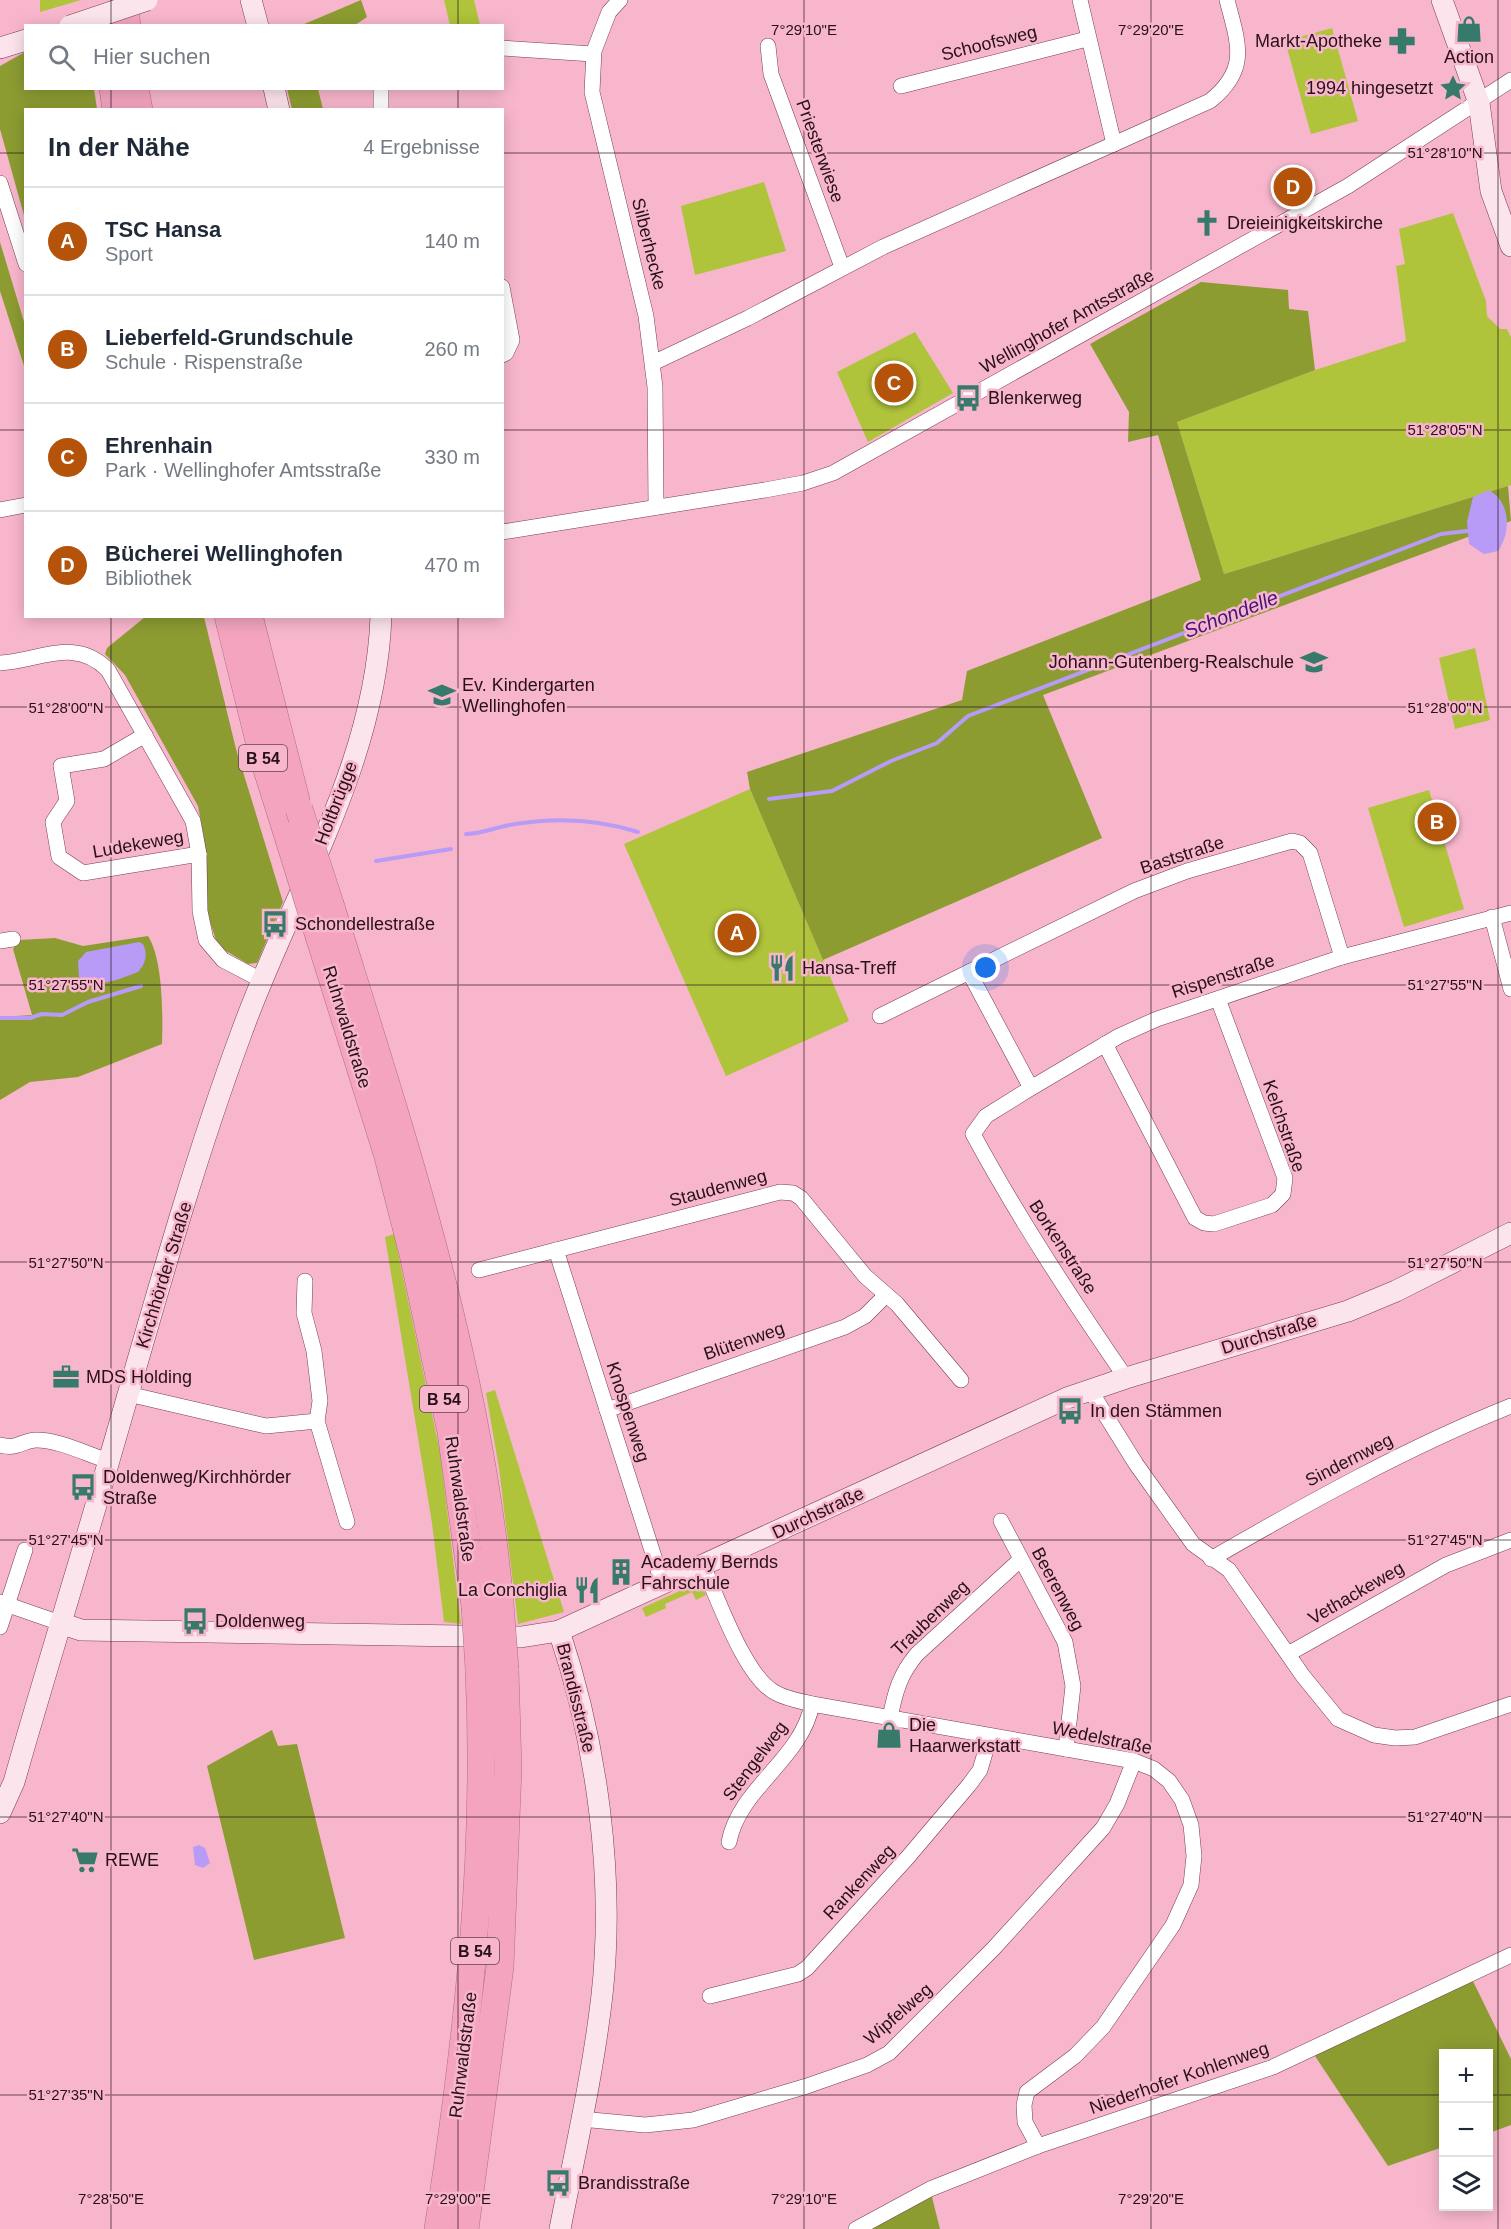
<!DOCTYPE html>
<html lang="de">
<head>
<meta charset="utf-8">
<style>
  :root { --surface:#fff; --page:#f6f6f7; --text:#1f2937; --muted:#747a83; --line:#e0e1e3; --accent:#b45309 }
  body { margin:0; font-family:Arial,sans-serif; background:var(--page); color:var(--text) }
  .controls { position:absolute; right:18px; bottom:18px; display:grid; overflow:hidden; border-radius:0px; box-shadow:0 3px 15px #0003 }
  .controls button { width:54px; height:54px; display:grid; place-items:center; padding:0; border:0; border-bottom:2px solid var(--line); background:var(--surface); color:var(--text); font:30px sans-serif }
  .you { position:absolute; left:986px; top:968px; width:21px; height:21px; margin:-15px; border:4px solid #fff; border-radius:50%; background:#1a73e8; box-shadow:0 0 0 9px #1a73e833 }
  .badge { display:grid; place-items:center; width:39px; height:39px; border-radius:50%; background:var(--accent); color:#fff; font-size:20px; font-weight:700 }
  .pin { position:absolute; translate:-50% -50%; border:3px solid #fff; box-shadow:0 2px 6px #0006 }
  .list { margin:0; padding:0; list-style:none }
  h2 { display:flex; justify-content:space-between; align-items:center; height:78px; margin:0; padding:0 24px; font-size:26px }
  h2 small { font-size:20px; font-weight:400; color:var(--muted) }
  .list li { display:grid; grid-template-columns:39px 1fr auto; gap:18px; align-items:center; box-sizing:border-box; height:108px; padding:0 24px; border-top:2px solid var(--line) }
  .list b { display:block; font-size:22px; white-space:nowrap }
  .list p { margin:0; font-size:20px; white-space:nowrap; color:var(--muted) }
  .list em { font-size:20px; font-style:normal; color:var(--muted) }
  .icon { flex:none; width:33px; height:33px; fill:none; stroke:currentColor; stroke-width:2; stroke-linecap:round; stroke-linejoin:round }
  .map { position:relative; flex:none; width:1511px; height:2229px; overflow:hidden }
  .search { position:absolute; background:var(--surface); box-shadow:0 3px 15px #0003; left:24px; top:24px; width:480px; height:66px; display:flex; align-items:center; gap:15px; box-sizing:border-box; padding:0 21px; border-radius:0px; color:var(--muted); font-size:22px }
  .panel { position:absolute; background:var(--surface); box-shadow:0 3px 15px #0003; left:24px; top:108px; width:480px; height:510px; border-radius:0px }
  .map>svg:first-child { display:block }
</style>
</head>
<body>
<div class="map">
<svg width="1511" height="2229" viewBox="0 0 1511 2229">
  <rect width="100%" height="100%" fill="#f8b6cc"/>
  <g fill="#afc33b">
    <polygon points="40,0 81,0 40,12"/>
    <polygon points="444,0 474,0 480,25 450,25"/>
    <polygon points="1332,28 1358,121 1311,134 1285,41"/>
    <polygon points="764,182 786,251 695,275 681,206"/>
    <polygon points="1453,213 1486,301 1487,316 1500,329 1507,329 1511,337 1511,485 1224,574 1177,422 1315,370 1406,341 1396,266 1405,264 1399,229"/>
    <polygon points="915,332 953,393 868,442 837,372"/>
    <polygon points="1475,648 1490,720 1455,729 1439,658"/>
    <polygon points="750,789 849,1021 726,1076 624,844"/>
    <polygon points="1429,790 1464,909 1404,927 1368,808"/>
    <polygon points="394,1234 440,1452 461,1624 444,1622 432,1523 385,1237"/>
    <polygon points="495,1390 564,1612 518,1624 499,1468 486,1393"/>
    <polygon points="695,1584 702,1586 706,1595 696,1600 692,1592 665,1604 666,1608 646,1617 642,1608"/>
  </g>
  <g fill="#8c9c31">
    <polygon points="361,0 367,17 355,25 302,25"/>
    <polygon points="25,52 26,88 94,89 97,109 26,110 25,219 0,129 0,66"/>
    <polygon points="287,89 318,89 323,109 292,109"/>
    <polygon points="0,242 25,325 25,369 0,291"/>
    <polygon points="1201,282 1288,290 1289,309 1308,311 1315,370 1177,422 1224,574 1508,486 1511,521 1043,695 1102,838 823,960 750,789 747,772 962,700 967,671 1201,580 1158,435 1128,442 1129,412 1090,344"/>
    <polygon points="145,617 204,617 236,749 283,902 257,963 248,964 226,951 216,940 208,916 204,837 198,806 125,675 105,654 107,648"/>
    <path d="M 148,936 C 163,959 163,1015 162,1044 L 78,1077 L 30,1082 L 0,1100 L 0,1017 L 32,1015 L 13,949 L 19,940 L 55,938 L 83,946 Z"/>
    <polygon points="272,1730 278,1746 297,1744 345,1938 254,1960 207,1766"/>
    <polygon points="1470,1975 1511,2059 1511,2125 1489,2133 1488,2054 1444,2054 1443,2147 1388,2166 1311,2050"/>
    <polygon points="930,2189 940,2229 856,2229"/>
  </g>
  <g fill="#b79bf6">
    <path d="M 1489,490 C 1511,503 1511,532 1498,551 L 1484,554 L 1469,544 L 1467,522 L 1473,497 Z"/>
    <path d="M 139,942 L 143,944 C 148,953 146,964 138,972 C 121,978 96,991 79,977 L 78,961 L 86,952 Z"/>
    <polygon points="199,1845 205,1848 210,1863 203,1868 195,1865 193,1847"/>
  </g>
  <g fill="none" stroke-linecap="round" stroke-linejoin="round">
    <g stroke="#b79bf6" stroke-width="4">
      <polyline points="769,799 832,791 891,761 937,743 968,716 1441,534 1467,531"/>
      <path d="M 466,834 C 482,834 499,826 515,824 C 558,817 597,819 638,832"/>
      <polyline points="376,861 451,849"/>
      <polyline points="0,1018 30,1018 42,1014 62,1015 88,1002 141,986"/>
    </g>
    <defs>
      <g id="street">
        <polyline points="620,0 609,12 594,51 592,92 646,316 655,387 656,507"/>
        <polyline points="1080,0 1114,144"/>
        <polyline points="768,46 771,74 842,267"/>
        <polyline points="502,48 593,54"/>
        <polyline points="901,86 1087,39"/>
        <polyline points="381,110 381,88"/>
        <polyline points="0,183 26,264"/>
        <polyline points="502,287 512,340 506,353 502,355"/>
        <path d="M 653,363 L 748,318 L 883,247 L 1210,101 C 1250,69 1238,43 1227,0"/>
        <polyline points="0,510 26,505"/>
        <polyline points="502,532 765,490 803,483 833,473 1348,186 1511,80"/>
        <path d="M 0,663 C 39,661 75,636 108,670 L 193,821 L 199,854 L 200,911 L 206,940 L 223,960 L 263,981"/>
        <polyline points="145,735 104,759 61,766 67,801 53,822 59,857 83,873 199,854"/>
        <polyline points="1492,917 1511,989"/>
        <polyline points="0,941 13,939"/>
        <polyline points="880,1016 969,972"/>
        <polyline points="1105,1044 1195,1218 1204,1223 1214,1224 1272,1205 1283,1194 1285,1178 1218,999"/>
        <polyline points="1031,1088 969,972 1134,891 1187,871 1292,841 1300,843 1310,853 1342,957"/>
        <polyline points="556,1250 663,1585"/>
        <polyline points="479,1270 780,1192 793,1193 801,1198 865,1276 897,1304 961,1380"/>
        <polyline points="305,1281 304,1313 314,1351 320,1401 317,1421 347,1522"/>
        <path d="M 1126,1378 C 1071,1298 1019,1219 973,1134 L 986,1116 L 1031,1088 L 1119,1036 L 1157,1019 L 1342,957 L 1511,913"/>
        <polyline points="1090,1390 1136,1464 1193,1544 1229,1570 1303,1676 1338,1719 1374,1735 1395,1738 1415,1737 1511,1704"/>
        <polyline points="128,1394 266,1426 317,1421"/>
        <polyline points="607,1410 845,1327 865,1316 886,1295"/>
        <path d="M 0,1445 C 19,1450 22,1440 36,1440 C 60,1440 86,1454 109,1461"/>
        <polyline points="1001,1521 1065,1642 1073,1686 1066,1749"/>
        <path d="M 1211,1559 C 1308,1503 1406,1448 1511,1406"/>
        <path d="M 703,1566 C 718,1598 745,1678 776,1693 C 787,1699 800,1701 812,1704 L 1134,1761 L 1154,1769 L 1169,1781 L 1182,1800 L 1191,1825 L 1194,1856 L 1191,1885 L 1173,1925 L 1103,2027 L 1075,2056 L 1027,2092 L 1024,2105 L 1025,2122 L 1038,2146"/>
        <polyline points="0,1602 60,1623"/>
        <polyline points="0,1627 25,1550"/>
        <polyline points="1288,1654 1446,1565 1511,1540"/>
        <path d="M 890,1718 C 895,1692 900,1674 917,1654 L 1020,1560"/>
        <path d="M 729,1842 C 739,1788 802,1759 812,1704"/>
        <polyline points="710,1996 798,1974 807,1968 908,1857 969,1785 980,1770 990,1736"/>
        <polyline points="581,2119 645,2125 693,2120 807,2086 867,2065 889,2053 994,1948 1103,1828 1117,1804 1134,1761"/>
        <polyline points="856,2229 930,2189 1038,2146 1273,2067 1511,1955"/>
      </g>
      <g id="secondary">
        <polyline points="251,0 258,26"/>
        <polyline points="1442,0 1479,103 1491,191 1511,246"/>
        <polyline points="0,48 26,40"/>
        <polyline points="274,88 279,110"/>
        <polyline points="60,1623 81,1630 521,1637 559,1631 1067,1398 1126,1378 1348,1311 1396,1291 1511,1233"/>
        <path d="M 559,1631 C 597,1744 615,1877 602,1995 C 593,2074 575,2152 560,2229"/>
        <path d="M 0,1813 L 14,1782 C 45,1673 79,1565 110,1457 C 151,1316 190,1172 241,1034 C 290,897 376,766 381,616"/>
      </g>
      <g id="highway">
        <polyline points="124,0 127,26"/>
        <polyline points="113,88 116,110"/>
        <polyline points="135,88 139,110"/>
        <polyline points="228,616 263,757 288,836"/>
        <polyline points="249,616 296,800"/>
        <path d="M 331,907 C 402,1136 479,1364 500,1604"/>
        <polyline points="319,936 387,1153 413,1254 451,1432 475,1606"/>
        <path d="M 438,2229 C 467,2043 488,1859 479,1670"/>
        <polyline points="465,2229 500,1967 508,1769 505,1669"/>
      </g>
    </defs>
    <use href="#street" stroke="#753d52" stroke-width="16"/>
    <use href="#secondary" stroke="#753d52" stroke-width="22"/>
    <use href="#highway" stroke="#ac7085" stroke-width="28"/>
    <use href="#street" stroke="#fff" stroke-width="15"/>
    <use href="#secondary" stroke="#fce4ec" stroke-width="21"/>
    <use href="#highway" stroke="#f4a4bf" stroke-width="27"/>
    <defs>
      <polyline id="secondary-bridge" points="70,26 147,0"/>
      <g id="highway-bridge">
        <polyline points="299,809 331,907"/>
        <polyline points="288,836 319,936"/>
        <polyline points="500,1604 505,1669"/>
        <polyline points="475,1606 479,1670"/>
      </g>
    </defs>
    <use href="#secondary-bridge" stroke="#753d52" stroke-width="22" stroke-linecap="butt"/>
    <use href="#highway-bridge" stroke="#ac7085" stroke-width="28" stroke-linecap="butt"/>
    <use href="#secondary-bridge" stroke="#fce4ec" stroke-width="21"/>
    <use href="#highway-bridge" stroke="#f4a4bf" stroke-width="27"/>
  </g>
  <path fill="none" stroke="#271019" stroke-width="1.5" stroke-opacity="0.45" d="M 111,0 L 111,26M 458,0 L 458,26M 804,0 L 804,2229M 1151,0 L 1151,2229M 1498,0 L 1498,2229M 111,88 L 111,110M 458,88 L 458,110M 0,153 L 26,153M 502,153 L 1511,153M 0,430 L 26,430M 502,430 L 1511,430M 111,616 L 111,2229M 458,616 L 458,2229M 0,707 L 1511,707M 0,985 L 1511,985M 0,1262 L 1511,1262M 0,1540 L 1511,1540M 0,1817 L 1511,1817M 0,2095 L 1444,2095M 1488,2095 L 1511,2095"/>
  <defs>
    <symbol id="shop-bare" viewBox="-9 -9 18 18"><path d="M-5-2.5h2.3a2.7 3.5 0 0 1 5.4 0H5L5.5 6h-11ZM-1.5-2.5h3a1.5 2.3 0 0 0-3 0Z" fill="#37796b" stroke="#f8b6cc" stroke-width="2.5" paint-order="stroke"/></symbol>
    <symbol id="pharmacy-bare" viewBox="-9 -9 18 18"><path d="M-2-6h4v4h4v4h-4v4h-4v-4h-4v-4h4Z" fill="#37796b" stroke="#f8b6cc" stroke-width="2.5" paint-order="stroke"/></symbol>
    <symbol id="sight-bare" viewBox="-9 -9 18 18"><path d="M0-6L1.8-2.2L6-1.7L2.9 1.2L3.7 5.4L0 3.3L-3.7 5.4L-2.9 1.2L-6-1.7L-1.8-2.2Z" fill="#37796b" stroke="#f8b6cc" stroke-width="2.5" paint-order="stroke"/></symbol>
    <symbol id="church-bare" viewBox="-9 -9 18 18"><path d="M-1.2-6h2.4v3.5h3.3v2.4h-3.3V6h-2.4V-.1h-3.3v-2.4h3.3Z" fill="#37796b" stroke="#f8b6cc" stroke-width="2.5" paint-order="stroke"/></symbol>
    <symbol id="bus-bare" viewBox="-9 -9 18 18"><path d="M-5-6H5V4H4V6H2V4H-2V6H-4V4H-5ZM-3.5-4V0h7V-4ZM-3.5 1.2v1.5H-2V1.2ZM2 1.2v1.5H3.5V1.2Z" fill="#37796b" stroke="#f8b6cc" stroke-width="2.5" paint-order="stroke"/></symbol>
    <symbol id="school-bare" viewBox="-9 -9 18 18"><path d="M0-5L7-2L0 1L-7-2ZM-4 1L0 2.5L4 1V4Q0 6-4 4Z" fill="#37796b" stroke="#f8b6cc" stroke-width="2.5" paint-order="stroke"/></symbol>
    <symbol id="restaurant-bare" viewBox="-9 -9 18 18"><path d="M-5-6h1v4h1v-4h1v4h1v-4h1v5L-1.5 .5V6h-2V.5L-5-1ZM5-6V6H3V1.5H1.5Q1.5-4 5-6Z" fill="#37796b" stroke="#f8b6cc" stroke-width="2.5" paint-order="stroke"/></symbol>
    <symbol id="office-bare" viewBox="-9 -9 18 18"><path d="M-6-3h4V-5.5h4V-3h4V5H-6ZM-1-4.5V-3h2v-1.5ZM-6 0V1H6V0Z" fill="#37796b" stroke="#f8b6cc" stroke-width="2.5" paint-order="stroke"/></symbol>
    <symbol id="building-bare" viewBox="-9 -9 18 18"><path d="M-4-6H4V6H1V3H-1V6H-4ZM-2.5-4.3h1.7v1.8h-1.7ZM.8-4.3h1.7v1.8H.8ZM-2.5-1h1.7V.8h-1.7ZM.8-1h1.7V.8H.8Z" fill="#37796b" stroke="#f8b6cc" stroke-width="2.5" paint-order="stroke"/></symbol>
    <symbol id="supermarket-bare" viewBox="-9 -9 18 18"><path d="M-6-5.5h2.5l.6 2H6L4.5 2H-2.5L-4.4-4H-6ZM-1.5 3.2a1.3 1.3 0 1 0 .1 0ZM3 3.2a1.3 1.3 0 1 0 .1 0Z" fill="#37796b" stroke="#f8b6cc" stroke-width="2.5" paint-order="stroke"/></symbol>
  </defs>
  <g fill-rule="evenodd">
    <use href="#shop-bare" x="1450" y="10" width="38" height="38"/>
    <use href="#pharmacy-bare" x="1383" y="22" width="38" height="38"/>
    <use href="#sight-bare" x="1434" y="69" width="38" height="38"/>
    <use href="#church-bare" x="1188" y="204" width="38" height="38"/>
    <use href="#bus-bare" x="949" y="379" width="38" height="38"/>
    <use href="#school-bare" x="1295" y="643" width="38" height="38"/>
    <use href="#school-bare" x="423" y="676" width="38" height="38"/>
    <use href="#bus-bare" x="256" y="905" width="38" height="38"/>
    <use href="#restaurant-bare" x="763" y="949" width="38" height="38"/>
    <use href="#office-bare" x="47" y="1358" width="38" height="38"/>
    <use href="#bus-bare" x="1051" y="1392" width="38" height="38"/>
    <use href="#bus-bare" x="64" y="1468" width="38" height="38"/>
    <use href="#building-bare" x="602" y="1553" width="38" height="38"/>
    <use href="#restaurant-bare" x="568" y="1571" width="38" height="38"/>
    <use href="#bus-bare" x="176" y="1602" width="38" height="38"/>
    <use href="#shop-bare" x="870" y="1716" width="38" height="38"/>
    <use href="#supermarket-bare" x="66" y="1841" width="38" height="38"/>
    <use href="#bus-bare" x="539" y="2164" width="38" height="38"/>
  </g>
  <g text-anchor="middle" dominant-baseline="central" stroke-width="5" stroke-linejoin="round" paint-order="stroke">
    <g fill="#f8b6cc" stroke="#66424f" stroke-width="1.5">
      <rect x="239" y="745" width="48" height="26" rx="4.5"/>
      <rect x="420" y="1386" width="48" height="26" rx="4.5"/>
      <rect x="451" y="1938" width="48" height="26" rx="4.5"/>
    </g>
    <g font-size="16" font-weight="bold" fill="#271019">
      <text x="263" y="758">B 54</text>
      <text x="444" y="1399">B 54</text>
      <text x="475" y="1951">B 54</text>
    </g>
    <g font-size="18" fill="#271019" stroke="#f8b6cc" text-anchor="start">
      <text x="1382" y="41" text-anchor="end">Markt-Apotheke</text>
      <text x="1469" y="57" text-anchor="middle">Action</text>
      <text x="1433" y="88" text-anchor="end">1994 hingesetzt</text>
      <text x="1227" y="223">Dreieinigkeitskirche</text>
      <text x="988" y="398">Blenkerweg</text>
      <text x="1294" y="662" text-anchor="end">Johann-Gutenberg-Realschule</text>
      <text x="462" y="685">Ev. Kindergarten<tspan x="462" dy="21">Wellinghofen</tspan></text>
      <text x="295" y="924">Schondellestraße</text>
      <text x="802" y="968">Hansa-Treff</text>
      <text x="86" y="1377">MDS Holding</text>
      <text x="1090" y="1411">In den Stämmen</text>
      <text x="103" y="1477">Doldenweg/Kirchhörder<tspan x="103" dy="21">Straße</tspan></text>
      <text x="641" y="1562">Academy Bernds<tspan x="641" dy="21">Fahrschule</tspan></text>
      <text x="567" y="1590" text-anchor="end">La Conchiglia</text>
      <text x="215" y="1621">Doldenweg</text>
      <text x="909" y="1725">Die<tspan x="909" dy="21">Haarwerkstatt</tspan></text>
      <text x="105" y="1860">REWE</text>
      <text x="578" y="2183">Brandisstraße</text>
    </g>
    <g font-size="18" fill="#271019" stroke="#f8b6cc">
      <text transform="translate(989 43) rotate(-14)">Schoofsweg</text>
      <text transform="translate(820 151) rotate(70)">Priesterwiese</text>
      <text transform="translate(649 244) rotate(76)">Silberhecke</text>
      <text transform="translate(1067 321) rotate(-29)">Wellinghofer Amtsstraße</text>
      <text transform="translate(336 803) rotate(-69)">Holtbrügge</text>
      <text transform="translate(138 844) rotate(-10)">Ludekeweg</text>
      <text transform="translate(1182 855) rotate(-18)">Baststraße</text>
      <text transform="translate(1223 976) rotate(-18)">Rispenstraße</text>
      <text transform="translate(347 1027) rotate(73)">Ruhrwaldstraße</text>
      <text transform="translate(1284 1126) rotate(71)">Kelchstraße</text>
      <text transform="translate(718 1188) rotate(-15)">Staudenweg</text>
      <text transform="translate(1063 1247) rotate(57)">Borkenstraße</text>
      <text transform="translate(164 1275) rotate(-73)">Kirchhörder Straße</text>
      <text transform="translate(1269 1334) rotate(-17)">Durchstraße</text>
      <text transform="translate(744 1341) rotate(-19)">Blütenweg</text>
      <text transform="translate(628 1412) rotate(72)">Knospenweg</text>
      <text transform="translate(1349 1460) rotate(-27)">Sindernweg</text>
      <text transform="translate(460 1499) rotate(82)">Ruhrwaldstraße</text>
      <text transform="translate(818 1513) rotate(-25)">Durchstraße</text>
      <text transform="translate(1058 1589) rotate(62)">Beerenweg</text>
      <text transform="translate(1356 1593) rotate(-30)">Vethackeweg</text>
      <text transform="translate(930 1618) rotate(-44)">Traubenweg</text>
      <text transform="translate(576 1698) rotate(76)">Brandisstraße</text>
      <text transform="translate(1102 1738) rotate(12)">Wedelstraße</text>
      <text transform="translate(755 1761) rotate(-53)">Stengelweg</text>
      <text transform="translate(859 1882) rotate(-47)">Rankenweg</text>
      <text transform="translate(898 2014) rotate(-41)">Wipfelweg</text>
      <text transform="translate(463 2055) rotate(-83)">Ruhrwaldstraße</text>
      <text transform="translate(1179 2078) rotate(-19)">Niederhofer Kohlenweg</text>
    </g>
    <g font-size="20" font-style="italic" fill="#43167a" stroke="#f8b6cc">
      <text transform="translate(1231 614) rotate(-21)">Schondelle</text>
    </g>
  </g>
  <g font-size="15" text-anchor="middle" fill="#271019" stroke="#f8b6cc" stroke-width="5" stroke-linejoin="round" paint-order="stroke">
    <text x="804" y="35">7°29'10"E</text>
    <text x="1151" y="35">7°29'20"E</text>
    <text x="1445" y="158">51°28'10"N</text>
    <text x="1445" y="435">51°28'05"N</text>
    <text x="66" y="713">51°28'00"N</text>
    <text x="1445" y="713">51°28'00"N</text>
    <text x="66" y="990">51°27'55"N</text>
    <text x="1445" y="990">51°27'55"N</text>
    <text x="66" y="1268">51°27'50"N</text>
    <text x="1445" y="1268">51°27'50"N</text>
    <text x="66" y="1545">51°27'45"N</text>
    <text x="1445" y="1545">51°27'45"N</text>
    <text x="66" y="1822">51°27'40"N</text>
    <text x="1445" y="1822">51°27'40"N</text>
    <text x="66" y="2100">51°27'35"N</text>
    <text x="111" y="2204">7°28'50"E</text>
    <text x="458" y="2204">7°29'00"E</text>
    <text x="804" y="2204">7°29'10"E</text>
    <text x="1151" y="2204">7°29'20"E</text>
  </g>
</svg>
<div class="controls">
<button>+</button>
<button>−</button>
<button><svg class="icon" aria-label="layers" viewBox="0 0 24 24"><path d="M12 4l9 5-9 5-9-5zM3 14l9 5 9-5"/></svg></button>
</div>
<div class="you"></div>
<div class="pin badge" style="left:737px;top:933px">A</div>
<div class="pin badge" style="left:1437px;top:822px">B</div>
<div class="pin badge" style="left:894px;top:383px">C</div>
<div class="pin badge" style="left:1293px;top:187px">D</div>
<div class="search"><svg class="icon" aria-label="search" viewBox="0 0 24 24"><circle cx="10" cy="10" r="6"/><path d="M15 15l6 6"/></svg>Hier suchen</div>
<section class="panel">
<h2>In der Nähe<small>4 Ergebnisse</small></h2>
<ul class="list">
<li><span class="badge">A</span><div><b>TSC Hansa</b><p>Sport</p></div><em>140 m</em></li>
<li><span class="badge">B</span><div><b>Lieberfeld-Grundschule</b><p>Schule · Rispenstraße</p></div><em>260 m</em></li>
<li><span class="badge">C</span><div><b>Ehrenhain</b><p>Park · Wellinghofer Amtsstraße</p></div><em>330 m</em></li>
<li><span class="badge">D</span><div><b>Bücherei Wellinghofen</b><p>Bibliothek</p></div><em>470 m</em></li>
</ul>
</section>
</div>
</body>
</html>
